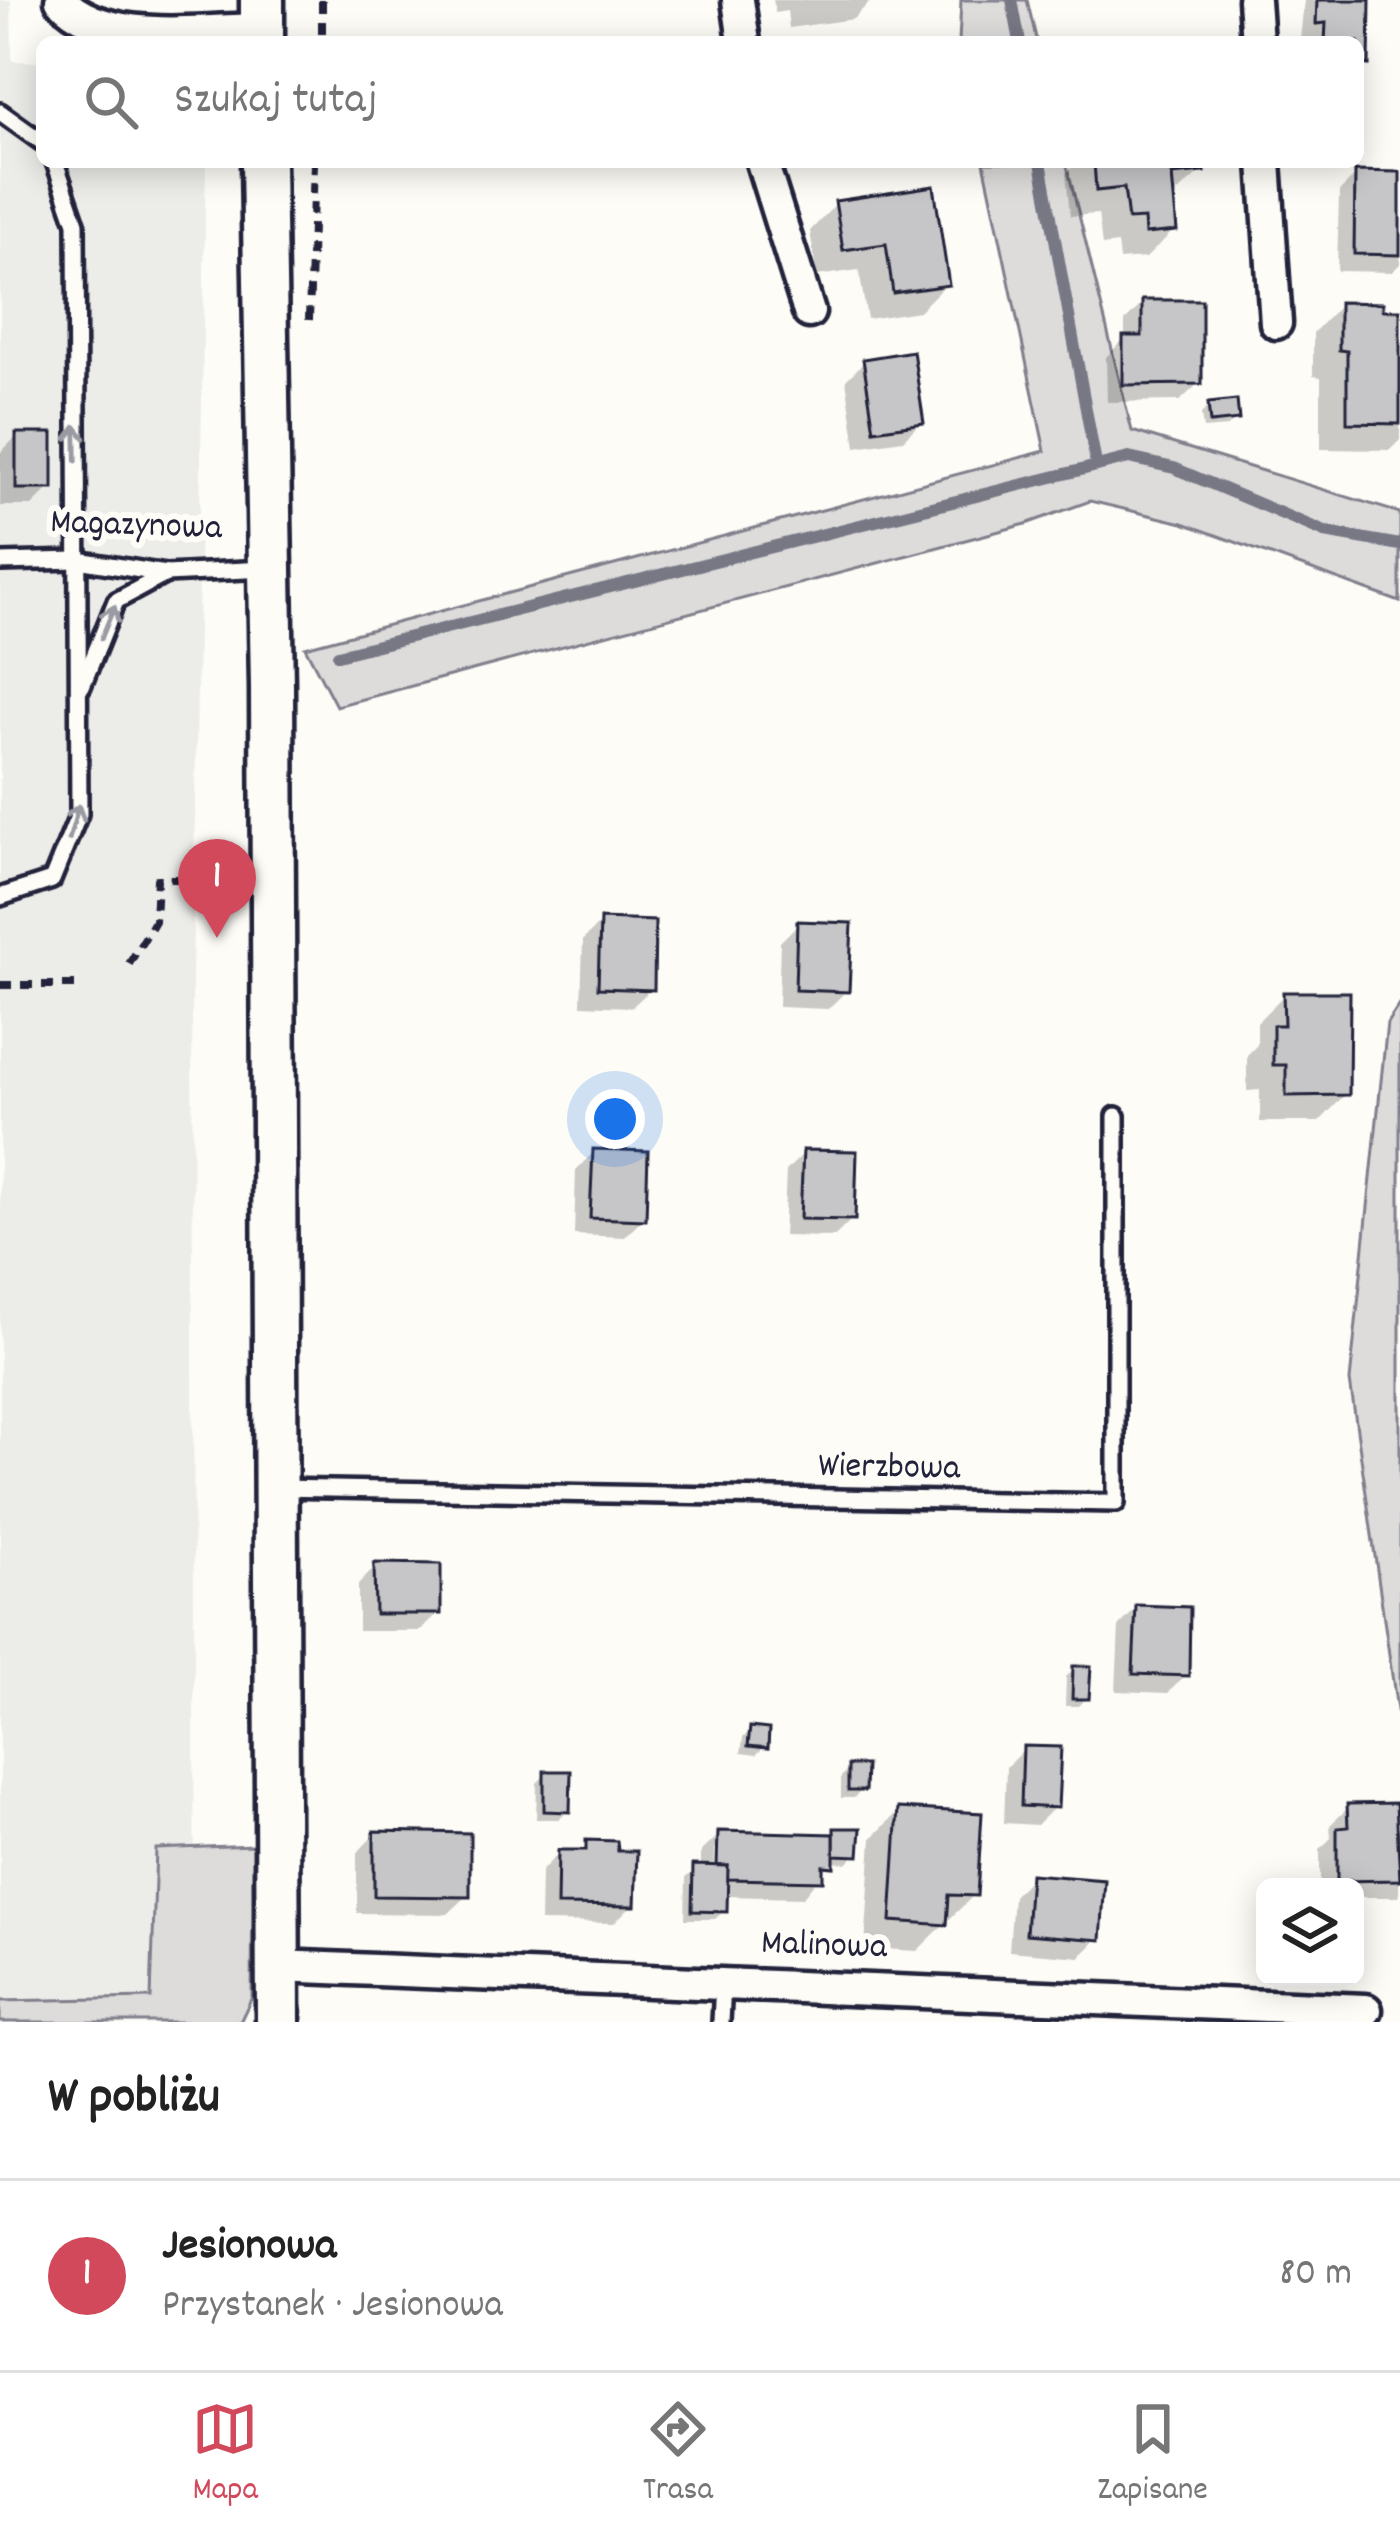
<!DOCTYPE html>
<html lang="pl">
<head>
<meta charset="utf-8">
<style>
  :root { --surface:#fff; --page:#f6f6f6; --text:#222; --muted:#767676; --line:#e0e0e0; --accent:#d1495b }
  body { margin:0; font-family:Dekko,sans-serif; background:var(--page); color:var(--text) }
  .controls { position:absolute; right:36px; bottom:36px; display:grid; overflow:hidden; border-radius:18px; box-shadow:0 6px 30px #0003 }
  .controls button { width:108px; height:108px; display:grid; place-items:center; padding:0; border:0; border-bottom:3px solid var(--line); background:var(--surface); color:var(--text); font:60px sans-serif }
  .you { position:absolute; left:615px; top:1119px; width:42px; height:42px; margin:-30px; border:9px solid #fff; border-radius:50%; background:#1a73e8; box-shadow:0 0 0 18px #1a73e833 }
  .badge { display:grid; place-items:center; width:78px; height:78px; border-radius:50%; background:var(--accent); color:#fff; font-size:39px; font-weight:700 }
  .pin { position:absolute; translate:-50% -99px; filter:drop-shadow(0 3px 6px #0008) }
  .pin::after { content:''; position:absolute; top:63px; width:42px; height:36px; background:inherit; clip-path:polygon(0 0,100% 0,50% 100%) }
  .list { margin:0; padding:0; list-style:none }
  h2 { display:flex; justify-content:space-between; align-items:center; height:156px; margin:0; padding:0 48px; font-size:51px }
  h2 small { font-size:39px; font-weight:400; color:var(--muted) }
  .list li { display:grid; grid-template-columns:78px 1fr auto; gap:36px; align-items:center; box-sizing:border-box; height:192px; padding:0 48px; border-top:3px solid var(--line) }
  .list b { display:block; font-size:45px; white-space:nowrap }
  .list p { margin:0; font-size:39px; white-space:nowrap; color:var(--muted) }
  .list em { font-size:39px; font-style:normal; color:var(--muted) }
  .icon { flex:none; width:66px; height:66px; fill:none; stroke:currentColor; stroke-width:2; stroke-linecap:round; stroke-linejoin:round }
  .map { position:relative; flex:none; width:1400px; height:2022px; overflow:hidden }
  .search { position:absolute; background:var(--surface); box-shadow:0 6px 30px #0003; left:36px; right:36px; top:36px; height:132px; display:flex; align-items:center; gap:30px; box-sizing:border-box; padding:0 42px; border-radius:18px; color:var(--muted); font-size:45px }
  .sheet { height:348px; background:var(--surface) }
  nav { display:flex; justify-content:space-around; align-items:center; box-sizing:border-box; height:168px; border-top:3px solid var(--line); background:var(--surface); font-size:33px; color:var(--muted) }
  nav a { display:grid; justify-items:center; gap:6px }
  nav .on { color:var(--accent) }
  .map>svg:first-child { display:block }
</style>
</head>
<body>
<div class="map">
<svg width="1400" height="2022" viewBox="0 0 1400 2022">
  <rect width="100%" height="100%" fill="#fdfcf7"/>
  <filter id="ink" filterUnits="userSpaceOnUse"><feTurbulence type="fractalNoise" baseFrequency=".00833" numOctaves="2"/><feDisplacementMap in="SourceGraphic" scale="24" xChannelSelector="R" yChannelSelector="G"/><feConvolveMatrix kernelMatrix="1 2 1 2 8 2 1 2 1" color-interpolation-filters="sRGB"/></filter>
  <g filter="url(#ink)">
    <polygon fill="#ecece9" points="0,0 11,0 12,61 42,62 42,162 206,162 192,980 195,2022 0,2022"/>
    <g fill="#dddcdb" stroke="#807f8b" stroke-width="3">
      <polygon points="961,0 1027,0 1037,42 959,42"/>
      <polygon points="984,162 1066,162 1132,431 1400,513 1400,602 1183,523 1090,501 1026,524 336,706 305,647 1045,451"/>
      <polygon points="1400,1003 1400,1731 1350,1381 1387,1023"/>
      <polygon points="253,1845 252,1997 240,2022 0,2022 0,2001 151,1998 156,1849"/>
    </g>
    <g fill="#0003" fill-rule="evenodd">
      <polygon points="773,0 872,0 853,19 789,28 787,11 775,13"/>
      <polygon points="1304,0 1367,0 1366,63 1358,71 1358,42 1300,40"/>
      <polygon points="1077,162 1201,162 1202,171 1171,198 1174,230 1146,258 1119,260 1117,244 1102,246 1098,214 1070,216 1066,173"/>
      <polygon points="1357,174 1400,175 1400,264 1392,272 1337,271 1339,192"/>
      <polygon points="837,203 946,284 919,311 867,319 859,270 817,276 810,231"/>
      <polygon points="1143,303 1199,383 1180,401 1107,402 1106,357 1125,338 1125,321"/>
      <polygon points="1340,305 1400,379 1400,440 1390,450 1321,449 1321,377 1313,376 1313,333"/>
      <polygon points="864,362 921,422 903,440 856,447 846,380"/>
      <polygon points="1210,405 1236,418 1228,427 1203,429 1201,414"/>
      <polygon points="17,436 50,488 32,506 0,506 0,453"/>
      <polygon points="601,922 651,989 632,1007 581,1005 583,940"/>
      <polygon points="798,924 846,991 828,1009 778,1007 780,942"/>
      <polygon points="1284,995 1346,1094 1319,1122 1260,1122 1260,1090 1247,1091 1247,1055 1257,1045 1257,1022"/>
      <polygon points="594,1152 643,1219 625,1237 574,1235 576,1170"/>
      <polygon points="804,1153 852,1219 834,1237 783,1236 786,1171"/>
      <polygon points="376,1566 438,1613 420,1631 358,1631 358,1585"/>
      <polygon points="1137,1608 1186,1675 1168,1693 1116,1691 1119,1626"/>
      <polygon points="1074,1669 1086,1698 1078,1706 1065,1706 1066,1677"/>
      <polygon points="751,1730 765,1746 756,1755 741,1753 743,1738"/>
      <polygon points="1024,1749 1055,1807 1037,1825 1004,1823 1006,1767"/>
      <polygon points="850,1768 862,1790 854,1798 841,1798 841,1777"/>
      <polygon points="546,1774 567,1810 559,1819 536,1819 537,1783"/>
      <polygon points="1349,1807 1400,1830 1399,1897 1355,1897 1355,1887 1320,1887 1320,1849 1331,1838 1330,1825"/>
      <polygon points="899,1811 974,1895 917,1951 865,1948 872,1838"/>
      <path d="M 836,1831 L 856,1854 L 848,1863 L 831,1862 L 802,1898 L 724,1896 L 724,1911 L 715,1919 L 685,1919 L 686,1877 L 701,1869 L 701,1852 L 720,1834 L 829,1837 ZM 715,1848 L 721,1848 L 714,1881 Z"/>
      <polygon points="375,1834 467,1896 448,1914 357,1913 357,1853"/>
      <polygon points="588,1843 632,1905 614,1923 540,1922 541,1871 559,1853 578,1853"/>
      <polygon points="1031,1877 1098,1938 1080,1957 1009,1951 1013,1896"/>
    </g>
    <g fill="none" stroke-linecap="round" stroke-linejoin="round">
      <g stroke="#787885" stroke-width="12">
        <polyline points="1012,0 1020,42"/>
        <polyline points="1041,162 1096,464"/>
        <polyline points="338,655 1129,458 1174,468 1325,532 1400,545"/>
      </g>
    </g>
    <g fill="#c6c6c8" stroke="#22223b" stroke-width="3">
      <polygon points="1317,0 1370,0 1369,65 1358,64 1358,42 1325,42 1326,23 1316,24"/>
      <polygon points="1094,162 1204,162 1205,172 1172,175 1177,231 1145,234 1144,219 1128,220 1124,188 1096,191"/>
      <polygon points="1355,171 1400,172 1400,255 1354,254"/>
      <polygon points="934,186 949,285 893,293 886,244 843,250 835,201"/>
      <polygon points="1142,300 1202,300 1202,384 1123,385 1123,336 1142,336"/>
      <polygon points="1339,302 1383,303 1383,310 1400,310 1400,424 1347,423 1347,351 1339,350"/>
      <polygon points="913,351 924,423 874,430 863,359"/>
      <polygon points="1237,400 1239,420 1210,423 1208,403"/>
      <rect x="16" y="433" width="37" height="56"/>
      <polygon points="600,919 655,921 654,990 598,988"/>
      <polygon points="797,921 852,923 849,992 795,990"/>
      <polygon points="1283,992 1350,992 1349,1095 1286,1096 1286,1065 1273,1065 1273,1025 1284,1025"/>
      <polygon points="593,1149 648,1151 646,1220 590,1218"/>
      <polygon points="803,1150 857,1151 855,1220 800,1219"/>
      <polygon points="374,1563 441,1564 441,1614 375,1614"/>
      <polygon points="1136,1605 1190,1607 1189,1676 1133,1674"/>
      <polygon points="1073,1666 1091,1666 1089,1699 1072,1699"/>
      <polygon points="750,1727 769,1729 768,1748 748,1746"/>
      <polygon points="1023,1746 1061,1747 1058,1808 1021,1806"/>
      <polygon points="848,1765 866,1765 865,1791 848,1791"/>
      <polygon points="544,1771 571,1771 570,1812 544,1811"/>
      <polygon points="1396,1803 1400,1880 1337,1881 1337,1828 1348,1827 1347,1804"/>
      <polygon points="898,1808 982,1813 977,1896 949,1895 947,1925 891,1921"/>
      <polygon points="834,1828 861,1828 859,1856 834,1855"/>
      <polygon points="374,1831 470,1833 470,1897 374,1896"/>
      <polygon points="718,1831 834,1834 834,1867 823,1866 823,1881 727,1879 728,1866 717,1866"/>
      <polygon points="586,1840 617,1841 618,1851 637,1851 635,1906 557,1905 558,1850 586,1850"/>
      <polygon points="693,1865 728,1866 727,1912 692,1911"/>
      <polygon points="1030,1874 1105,1880 1101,1940 1026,1934"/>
    </g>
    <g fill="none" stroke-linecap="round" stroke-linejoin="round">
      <defs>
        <g id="lane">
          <polyline points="0,112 42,142"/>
          <polyline points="0,562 78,560 166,574 266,569"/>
          <polyline points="82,686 116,601 166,574"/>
          <polyline points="0,897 52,880 79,814 76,223 55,162"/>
          <polyline points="276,1488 1116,1503 1116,1116"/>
          <polyline points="721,2022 723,1983"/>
        </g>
        <g id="street">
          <path d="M 61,0 C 105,47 203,29 262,29"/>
          <polyline points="738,0 744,42"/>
          <polyline points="1254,0 1257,42"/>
          <polyline points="762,162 809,312"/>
          <polyline points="1265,162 1276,323"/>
          <polyline points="278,1966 1366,2010"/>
        </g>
        <g id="secondary">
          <polyline points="262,0 262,42"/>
          <polyline points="263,162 272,687 278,2022"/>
        </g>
      </defs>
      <use href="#lane" stroke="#22223b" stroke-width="24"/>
      <use href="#street" stroke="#22223b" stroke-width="39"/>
      <use href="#secondary" stroke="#22223b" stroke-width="51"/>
      <g stroke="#22223b" stroke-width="8" stroke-dasharray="12 9" stroke-linecap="butt">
        <polyline points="322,0 322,42"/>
        <polyline points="309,320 314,162"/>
        <polyline points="129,964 155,921 157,879 220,879"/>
        <polyline points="0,985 79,985"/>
      </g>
      <use href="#lane" stroke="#fdfcf7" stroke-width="15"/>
      <use href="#street" stroke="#fdfcf7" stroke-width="30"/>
      <use href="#secondary" stroke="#fdfcf7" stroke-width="42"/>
    </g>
    <defs><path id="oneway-shaft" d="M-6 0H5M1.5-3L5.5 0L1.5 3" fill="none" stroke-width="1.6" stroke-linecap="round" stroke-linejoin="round" transform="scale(3)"/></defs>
    <g stroke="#9a9aa2">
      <use href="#oneway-shaft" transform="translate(76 443) rotate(-91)"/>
      <use href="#oneway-shaft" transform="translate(108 622) rotate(-68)"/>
      <use href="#oneway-shaft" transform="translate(74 822) rotate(-74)"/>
    </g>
  </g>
  <g text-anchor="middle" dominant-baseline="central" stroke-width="12" stroke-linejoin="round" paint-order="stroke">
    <g font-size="36" fill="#22223b" stroke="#fdfcf7">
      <text transform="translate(136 527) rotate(2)">Magazynowa</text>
      <text transform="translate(889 1469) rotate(1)">Wierzbowa</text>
      <text transform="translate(824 1947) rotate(2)">Malinowa</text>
    </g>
  </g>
</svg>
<div class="controls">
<button><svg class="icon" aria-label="layers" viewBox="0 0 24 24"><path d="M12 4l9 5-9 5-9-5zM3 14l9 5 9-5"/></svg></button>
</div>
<div class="you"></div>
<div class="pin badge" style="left:217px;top:938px">1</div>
<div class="search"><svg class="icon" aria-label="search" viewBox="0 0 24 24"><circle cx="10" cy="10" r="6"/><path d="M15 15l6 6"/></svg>Szukaj tutaj</div>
</div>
<section class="sheet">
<h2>W pobliżu<small></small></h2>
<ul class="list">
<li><span class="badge">1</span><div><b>Jesionowa</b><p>Przystanek · Jesionowa</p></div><em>80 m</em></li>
</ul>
</section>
<nav>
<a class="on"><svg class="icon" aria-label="map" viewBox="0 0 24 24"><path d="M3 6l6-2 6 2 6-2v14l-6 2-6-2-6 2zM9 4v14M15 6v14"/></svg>Mapa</a>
<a><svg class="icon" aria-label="directions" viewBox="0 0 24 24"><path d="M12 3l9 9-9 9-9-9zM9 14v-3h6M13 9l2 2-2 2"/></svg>Trasa</a>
<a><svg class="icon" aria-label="saved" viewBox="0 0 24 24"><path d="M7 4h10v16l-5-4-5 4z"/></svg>Zapisane</a>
</nav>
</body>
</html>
